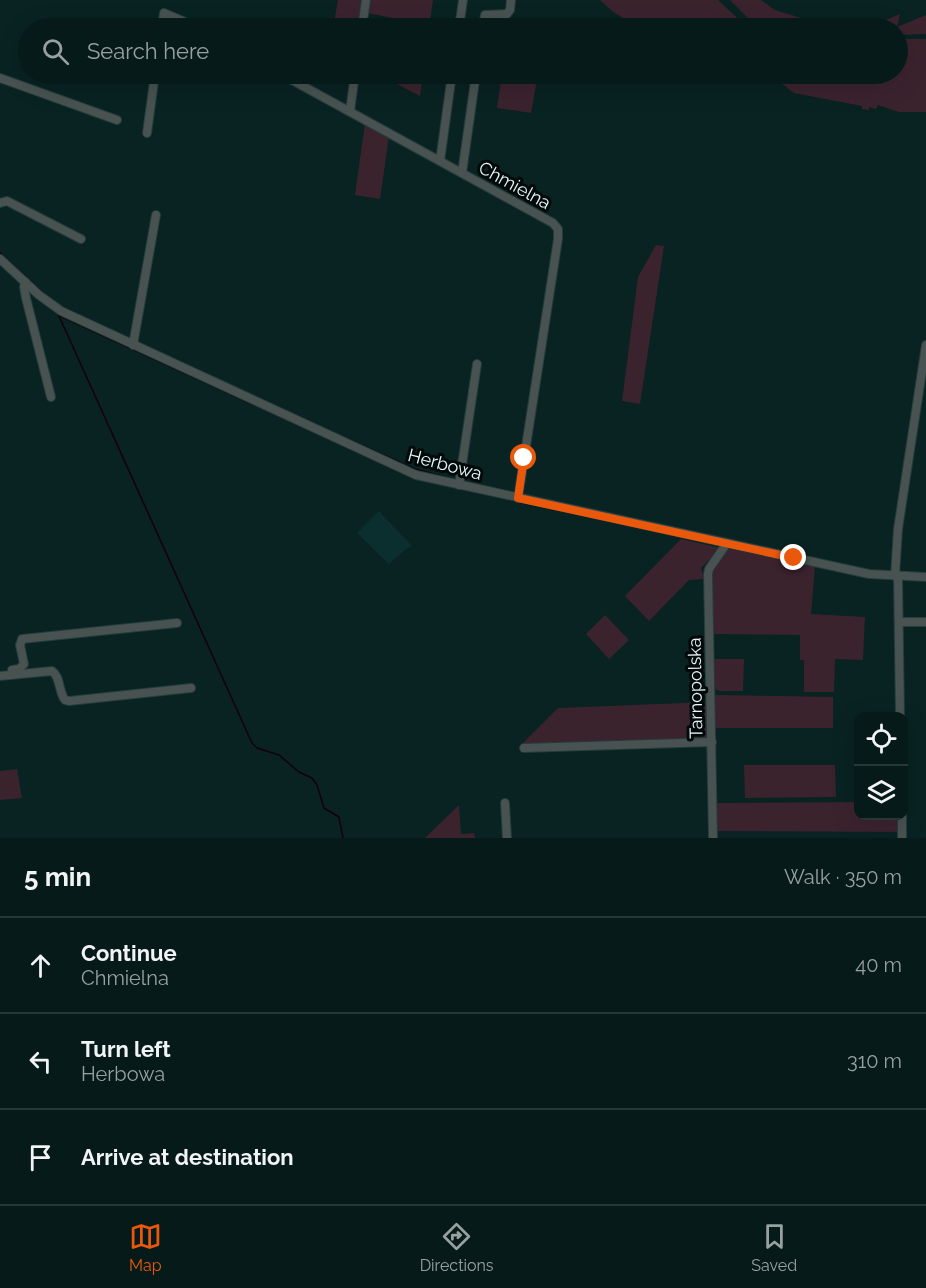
<!DOCTYPE html>
<html lang="en">
<head>
<meta charset="utf-8">
<style>
  :root { --surface:#071a1a; --page:#102323; --text:#f1f3f6; --muted:#98a1a2; --line:#283839; --accent:#ea580c }
  body { margin:0; font-family:Raleway,sans-serif; background:var(--page); color:var(--text) }
  .controls { position:absolute; right:18px; bottom:18px; display:grid; overflow:hidden; border-radius:12px; box-shadow:0 6px 24px #0002 }
  .controls button { width:54px; height:54px; display:grid; place-items:center; padding:0; border:0; border-bottom:2px solid var(--line); background:var(--surface); color:var(--text); font:30px sans-serif }
  .stop { position:absolute; width:18px; height:18px; margin:-14px; border:4px solid #ea580c; border-radius:50%; background:#fff }
  .stop.end { background:#ea580c; border-color:#fff; box-shadow:0 2px 6px #0008 }
  .list { margin:0; padding:0; list-style:none }
  h2 { display:flex; justify-content:space-between; align-items:center; height:78px; margin:0; padding:0 24px; font-size:26px }
  h2 small { font-size:20px; font-weight:400; color:var(--muted) }
  .list li { display:grid; grid-template-columns:39px 1fr auto; gap:18px; align-items:center; box-sizing:border-box; height:96px; padding:0 24px; border-top:2px solid var(--line) }
  .list b { display:block; font-size:22px; white-space:nowrap }
  .list p { margin:0; font-size:20px; white-space:nowrap; color:var(--muted) }
  .list em { font-size:20px; font-style:normal; color:var(--muted) }
  .icon { flex:none; width:33px; height:33px; fill:none; stroke:currentColor; stroke-width:2; stroke-linecap:round; stroke-linejoin:round }
  .map { position:relative; flex:none; width:926px; height:838px; overflow:hidden }
  .search { position:absolute; background:var(--surface); box-shadow:0 6px 24px #0002; left:18px; right:18px; top:18px; height:66px; display:flex; align-items:center; gap:15px; box-sizing:border-box; padding:0 21px; border-radius:33px; color:var(--muted); font-size:22px }
  .sheet { height:366px; background:var(--surface) }
  nav { display:flex; justify-content:space-around; align-items:center; box-sizing:border-box; height:84px; border-top:2px solid var(--line); background:var(--surface); font-size:16px; color:var(--muted) }
  nav a { display:grid; justify-items:center; gap:3px }
  nav .on { color:var(--accent) }
  .map>svg:first-child { display:block }
</style>
</head>
<body>
<div class="map">
<svg width="926" height="838" viewBox="0 0 926 838">
  <rect width="100%" height="100%" fill="#092222"/>
  <polygon fill="#0b2f2f" points="379,511 412,546 405,550 389,564 357,533"/>
  <g fill="#3b232e">
    <polygon points="338,0 364,0 359,28 333,28"/>
    <polygon points="368,0 433,0 429,28 397,28 398,19 367,13"/>
    <polygon points="600,0 718,0 748,28 638,28 612,11"/>
    <polygon points="730,0 761,0 775,10 834,28 758,28"/>
    <polygon points="900,14 897,27 926,15 926,34 898,35 898,28 858,28 879,23"/>
    <path d="M 898,39 L 926,39 L 926,112 L 899,112 L 878,105 L 876,109 L 869,107 L 869,110 L 862,109 L 862,106 L 794,93 L 769,74 C 776,73 786,72 793,74 C 809,77 809,88 828,74 L 898,74 Z"/>
    <polygon points="390,74 423,74 420,96 389,80"/>
    <polygon points="502,74 538,74 531,113 497,108"/>
    <polygon points="365,123 389,136 380,199 355,195"/>
    <polygon points="656,245 664,246 640,404 622,401 638,277"/>
    <polygon points="681,539 721,548 701,568 704,579 689,580 649,621 625,596"/>
    <polygon points="728,548 815,566 811,614 865,617 863,660 835,659 834,692 804,692 804,660 800,660 800,635 711,634 710,584 713,572"/>
    <polygon points="605,615 629,640 609,659 586,634"/>
    <polygon points="712,659 744,659 743,691 720,691 714,689"/>
    <polygon points="715,695 833,697 833,728 713,728 712,697"/>
    <polygon points="709,702 709,736 707,739 520,746 558,708"/>
    <polygon points="744,765 835,765 836,797 745,798"/>
    <polygon points="17,769 22,798 0,800 0,771"/>
    <polygon points="858,802 858,816 899,816 900,832 715,831 714,806 717,803"/>
    <polygon points="459,805 461,834 474,833 475,838 425,838"/>
  </g>
  <g fill="none" stroke-linecap="round" stroke-linejoin="round">
    <g stroke="#15000a" stroke-width="1.5">
      <polyline points="0,253 48,297"/>
      <polyline points="62,307 77,314"/>
      <polyline points="58,315 413,478 515,501"/>
      <polyline points="59,316 252,743 257,748 279,755 299,772 312,778 317,785 324,808 339,817 343,838"/>
      <polyline points="148,347 163,354"/>
      <polyline points="173,358 207,374"/>
      <polyline points="350,440 415,469 449,478"/>
      <polyline points="462,481 513,492"/>
      <polyline points="523,495 545,499"/>
      <polyline points="555,501 603,512"/>
      <polyline points="519,502 703,542"/>
      <polyline points="613,514 618,515"/>
      <polyline points="628,517 703,534"/>
    </g>
    <defs>
      <g id="minor">
        <polyline points="162,28 164,13 199,28"/>
        <polyline points="362,28 366,0"/>
        <polyline points="459,28 463,0"/>
        <polyline points="483,28 485,15 507,14 510,10 511,0"/>
        <polyline points="281,74 553,223 558,229 558,239 518,498"/>
        <polyline points="0,78 117,120"/>
        <polyline points="350,111 355,74"/>
        <polyline points="147,133 155,74"/>
        <polyline points="440,161 452,74"/>
        <polyline points="462,173 476,74"/>
        <polyline points="0,203 7,201 81,239"/>
        <polyline points="0,259 39,295 61,311 416,475 869,574 926,577"/>
        <polyline points="25,282 24,287 26,298 51,397"/>
        <polyline points="133,345 156,215"/>
        <polyline points="459,485 477,364"/>
        <polyline points="895,576 898,529 926,345"/>
        <polyline points="898,577 900,716"/>
        <polyline points="899,622 926,622"/>
        <polyline points="12,670 19,669 24,664 20,645 22,639 177,623"/>
        <path d="M 0,676 L 52,671 C 61,677 58,691 65,700 L 69,701 L 191,688"/>
        <polyline points="524,748 712,742"/>
        <polyline points="505,803 507,838"/>
        <polyline points="902,816 902,838"/>
        <polyline points="713,838 708,574 709,569 727,543"/>
      </g>
    </defs>
    <use href="#minor" stroke="#243c3c" stroke-width="10"/>
    <use href="#minor" stroke="#475251" stroke-width="8"/>
  </g>
  <g fill="none" stroke-linecap="round" stroke-linejoin="round">
    <polyline stroke="#ea580c" stroke-width="8" points="524,458 518,498 794,558"/>
  </g>
  <g text-anchor="middle" dominant-baseline="central" stroke-width="6" stroke-linejoin="round" paint-order="stroke">
    <g font-size="18" fill="#e9f7f7" stroke="#020a09">
      <text transform="translate(515 185) rotate(29)">Chmielna</text>
      <text transform="translate(445 464) rotate(15)">Herbowa</text>
      <text transform="translate(695 688) rotate(-91)">Tarnopolska</text>
    </g>
  </g>
</svg>
<div class="controls">
<button><svg class="icon" aria-label="locate" viewBox="0 0 24 24"><circle cx="12" cy="12" r="6"/><path d="M12 2v4M12 18v4M2 12h4M18 12h4"/></svg></button>
<button><svg class="icon" aria-label="layers" viewBox="0 0 24 24"><path d="M12 4l9 5-9 5-9-5zM3 14l9 5 9-5"/></svg></button>
</div>
<div class="stop" style="left:524px;top:458px"></div>
<div class="stop end" style="left:794px;top:558px"></div>
<div class="search"><svg class="icon" aria-label="search" viewBox="0 0 24 24"><circle cx="10" cy="10" r="6"/><path d="M15 15l6 6"/></svg>Search here</div>
</div>
<section class="sheet">
<h2>5 min<small>Walk · 350 m</small></h2>
<ul class="list">
<li><svg class="icon" aria-label="ahead" viewBox="0 0 24 24"><path d="M12 20V5M6 11l6-6 6 6"/></svg><div><b>Continue</b><p>Chmielna</p></div><em>40 m</em></li>
<li><svg class="icon" aria-label="left" viewBox="0 0 24 24"><path d="M17 20v-9H6M10 6l-5 5 5 5"/></svg><div><b>Turn left</b><p>Herbowa</p></div><em>310 m</em></li>
<li><svg class="icon" aria-label="arrive" viewBox="0 0 24 24"><path d="M6 21V4h12l-3 4 3 4H6"/></svg><div><b>Arrive at destination</b></div></li>
</ul>
</section>
<nav>
<a class="on"><svg class="icon" aria-label="map" viewBox="0 0 24 24"><path d="M3 6l6-2 6 2 6-2v14l-6 2-6-2-6 2zM9 4v14M15 6v14"/></svg>Map</a>
<a><svg class="icon" aria-label="directions" viewBox="0 0 24 24"><path d="M12 3l9 9-9 9-9-9zM9 14v-3h6M13 9l2 2-2 2"/></svg>Directions</a>
<a><svg class="icon" aria-label="saved" viewBox="0 0 24 24"><path d="M7 4h10v16l-5-4-5 4z"/></svg>Saved</a>
</nav>
</body>
</html>
